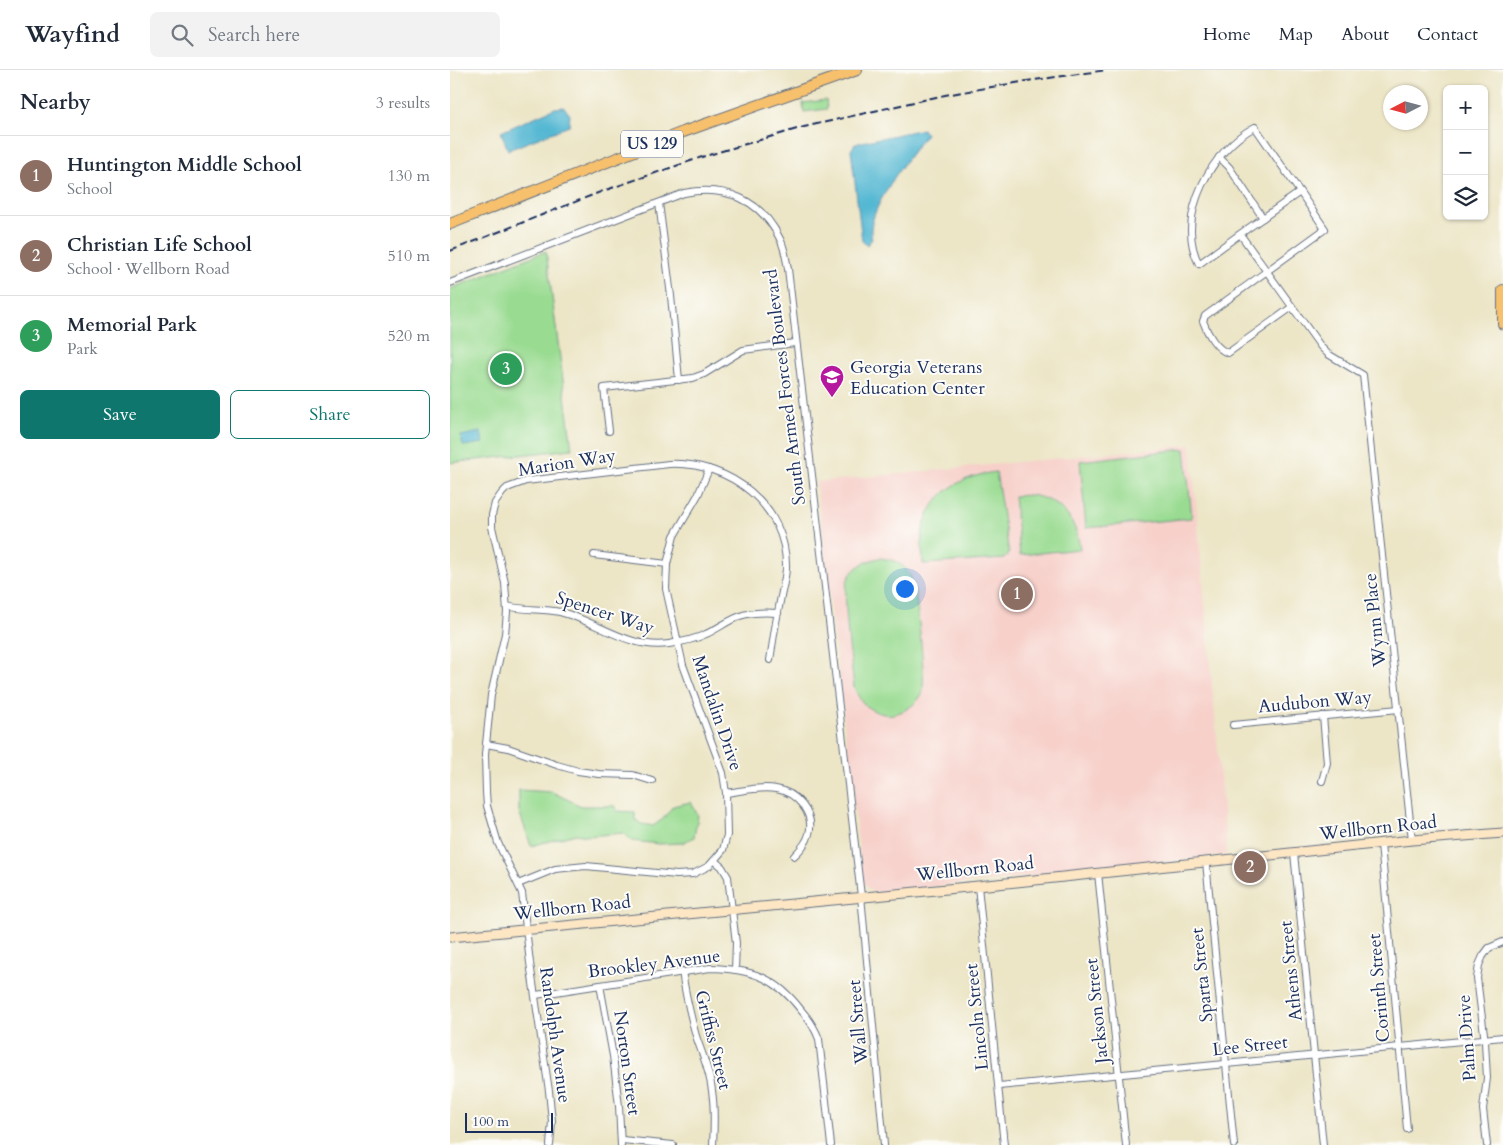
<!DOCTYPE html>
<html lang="en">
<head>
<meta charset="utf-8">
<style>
  :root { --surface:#fff; --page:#f2f2f3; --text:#1f2937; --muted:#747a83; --line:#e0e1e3; --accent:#0f766e }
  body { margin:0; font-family:Cardo,serif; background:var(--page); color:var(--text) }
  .controls { position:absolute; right:15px; top:15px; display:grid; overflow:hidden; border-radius:8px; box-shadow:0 1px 4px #0004 }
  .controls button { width:45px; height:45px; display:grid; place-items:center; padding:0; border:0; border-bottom:1px solid var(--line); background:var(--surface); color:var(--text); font:25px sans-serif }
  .compass { position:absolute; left:933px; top:15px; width:45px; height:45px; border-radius:50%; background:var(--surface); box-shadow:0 1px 4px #0004; rotate:264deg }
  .scale { position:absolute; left:15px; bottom:12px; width:88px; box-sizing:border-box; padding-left:5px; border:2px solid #1b2f5e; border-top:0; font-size:14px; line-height:18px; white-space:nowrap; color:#1b2f5e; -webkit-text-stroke:4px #fdfcf7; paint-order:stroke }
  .you { position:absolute; left:454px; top:518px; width:18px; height:18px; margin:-12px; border:4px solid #fff; border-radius:50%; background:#1a73e8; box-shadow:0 0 0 8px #1a73e833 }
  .badge { display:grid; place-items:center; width:32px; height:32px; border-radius:50%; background:var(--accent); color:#fff; font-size:16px; font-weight:700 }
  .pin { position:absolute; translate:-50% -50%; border:2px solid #fff; box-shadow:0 1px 5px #0006 }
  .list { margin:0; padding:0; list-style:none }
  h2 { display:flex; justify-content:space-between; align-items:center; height:65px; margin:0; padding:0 20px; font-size:21px }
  h2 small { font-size:16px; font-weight:400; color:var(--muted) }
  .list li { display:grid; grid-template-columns:32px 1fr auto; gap:15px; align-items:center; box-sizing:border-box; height:80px; padding:0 20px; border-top:1px solid var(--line) }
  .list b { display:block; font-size:19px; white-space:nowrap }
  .list p { margin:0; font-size:16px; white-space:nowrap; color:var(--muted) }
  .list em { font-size:16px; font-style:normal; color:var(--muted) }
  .actions { display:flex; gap:10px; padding:15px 20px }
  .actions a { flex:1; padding:11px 0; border:1px solid var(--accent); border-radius:8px; text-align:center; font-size:18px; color:var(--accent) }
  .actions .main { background:var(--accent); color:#fff }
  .icon { flex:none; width:28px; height:28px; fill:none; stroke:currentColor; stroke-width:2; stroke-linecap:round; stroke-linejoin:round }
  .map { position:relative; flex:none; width:1053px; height:1075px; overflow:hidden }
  header { display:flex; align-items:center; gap:30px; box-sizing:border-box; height:70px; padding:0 25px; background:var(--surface); border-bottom:1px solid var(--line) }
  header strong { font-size:24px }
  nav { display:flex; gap:28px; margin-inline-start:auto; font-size:18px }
  .search { width:350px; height:45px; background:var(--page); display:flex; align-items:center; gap:12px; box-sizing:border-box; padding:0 18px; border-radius:8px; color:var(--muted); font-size:19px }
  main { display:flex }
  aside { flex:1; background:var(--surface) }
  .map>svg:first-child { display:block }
</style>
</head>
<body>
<header>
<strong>Wayfind</strong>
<div class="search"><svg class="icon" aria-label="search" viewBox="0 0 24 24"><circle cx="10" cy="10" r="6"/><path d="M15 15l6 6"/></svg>Search here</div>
<nav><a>Home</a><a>Map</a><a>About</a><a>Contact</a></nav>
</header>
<main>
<aside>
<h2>Nearby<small>3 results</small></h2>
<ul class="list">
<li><span class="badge" style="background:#8d6e63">1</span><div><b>Huntington Middle School</b><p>School</p></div><em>130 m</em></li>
<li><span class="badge" style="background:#8d6e63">2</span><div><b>Christian Life School</b><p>School · Wellborn Road</p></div><em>510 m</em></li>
<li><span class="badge" style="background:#2e9e5b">3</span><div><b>Memorial Park</b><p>Park</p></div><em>520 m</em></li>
</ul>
<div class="actions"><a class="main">Save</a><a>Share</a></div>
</aside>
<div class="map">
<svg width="1053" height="1075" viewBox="0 0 1053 1075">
  <rect width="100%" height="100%" fill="#fdfcf7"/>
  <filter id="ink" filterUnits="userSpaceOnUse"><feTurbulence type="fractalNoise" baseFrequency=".02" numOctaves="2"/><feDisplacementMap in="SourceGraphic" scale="10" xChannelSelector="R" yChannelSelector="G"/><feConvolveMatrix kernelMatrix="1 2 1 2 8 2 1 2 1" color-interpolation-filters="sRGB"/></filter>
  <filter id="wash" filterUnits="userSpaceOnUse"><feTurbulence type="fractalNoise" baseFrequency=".0096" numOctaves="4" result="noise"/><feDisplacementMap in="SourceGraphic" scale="20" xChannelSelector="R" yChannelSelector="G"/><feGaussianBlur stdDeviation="1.12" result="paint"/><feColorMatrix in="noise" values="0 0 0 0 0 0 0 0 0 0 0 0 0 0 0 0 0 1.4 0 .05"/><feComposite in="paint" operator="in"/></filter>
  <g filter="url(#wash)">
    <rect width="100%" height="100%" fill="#ece5c6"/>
    <polygon fill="#f7d0ca" points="741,375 777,785 425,823 419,819 413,812 366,412"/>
    <g fill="#99db91" stroke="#5a8578">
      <polygon points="376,30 377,39 354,42 353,33"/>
      <polygon points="96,181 122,379 0,393 0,219"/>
      <polygon points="735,379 742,448 636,458 630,391"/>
      <path d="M 546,402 L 559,483 L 554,489 L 473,494 C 473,484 470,470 473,460 C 481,423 511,406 546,402 Z"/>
      <path d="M 580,425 C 610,429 627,450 630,479 L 570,485 L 564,426 Z"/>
      <path d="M 429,488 C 451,490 460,498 465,520 C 467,536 477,614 472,624 C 466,636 447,647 434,644 C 418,641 410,632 404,617 C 402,597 391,524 398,509 C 404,496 416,491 429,488 Z"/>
      <polygon points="69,720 102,722 131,736 166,736 166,741 185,742 185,749 191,754 203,756 213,749 223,736 241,732 248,746 244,767 232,773 209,774 182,771 174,763 138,766 126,764 81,776 69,741"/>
    </g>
    <g fill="#55b8d3" stroke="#387498">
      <polygon points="114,37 120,45 119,56 58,80 51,62 105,38"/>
      <path d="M 473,59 L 476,64 C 461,84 413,143 422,169 L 417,175 L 412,171 L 401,80 L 405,74 L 412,72 Z"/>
      <polygon points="31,362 33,373 13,376 11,366"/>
    </g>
  </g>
  <g filter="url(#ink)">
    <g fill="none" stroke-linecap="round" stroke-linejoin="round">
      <defs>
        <g id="street">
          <polyline points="769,87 779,97 813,148"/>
          <polyline points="209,133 221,226 229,310"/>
          <path d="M 790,164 L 749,194 C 724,147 762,79 805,57 L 850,122 L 790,164 L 871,277 L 878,284 L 913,305 L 962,770"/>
          <path d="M 0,213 L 234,123 C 275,115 311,129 330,169 C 335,178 336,189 338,199 L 411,826 L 434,1075"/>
          <path d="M 842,237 L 778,283 C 766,279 757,263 753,251 L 755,246 L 875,159 L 850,122"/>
          <polyline points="159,361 154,318 243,308 254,304 293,280 345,273"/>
          <polyline points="144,485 217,494"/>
          <path d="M 57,536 C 74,541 93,538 110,542 C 147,551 179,580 219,574 C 232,572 244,570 256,564 C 269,558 280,549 293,545 C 305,542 316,542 328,543"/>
          <polyline points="783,655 949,639"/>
          <polyline points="36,674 58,678 107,695 128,701 149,704 183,705 202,711"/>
          <polyline points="872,711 877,693 873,646"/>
          <path d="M 276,723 C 292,721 310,716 326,719 C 346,722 365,743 359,764 C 357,773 350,780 344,786"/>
          <polyline points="931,774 957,1059"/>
          <polyline points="844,783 873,1075"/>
          <polyline points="265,791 272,797 278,807 286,873 285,900"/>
          <polyline points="756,792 784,1075"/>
          <polyline points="648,803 676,1075"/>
          <polyline points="68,814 105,799 136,796 227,805 243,804 259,796 273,780 277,765 276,723 273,703 233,595 216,519 217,494 224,466 248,425 259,399"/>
          <polyline points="528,816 554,1075"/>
          <path d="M 232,901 C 235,923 240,944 246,966 C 252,984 260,1001 262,1021 C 265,1039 264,1057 263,1075"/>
          <polyline points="150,915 163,986 169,1036 171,1075"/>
          <path d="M 86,925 L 260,898 C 301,899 326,907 351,940 C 359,949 365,958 369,969 L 381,1075"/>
          <polyline points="549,1016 1053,967"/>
          <polyline points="172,1070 223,1075"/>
          <path d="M 100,1075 L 102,1051 L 99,1021 L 80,893 L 72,823 L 48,773 L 37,736 L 36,722 L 35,684 L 38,655 L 41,625 L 55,564 L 57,542 L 55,513 L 42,457 L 42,445 L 45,433 L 52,423 L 57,418 L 76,411 L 219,394 C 279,391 338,436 336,499 C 335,512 331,524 329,537 C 325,555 323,572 320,590"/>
          <polyline points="1037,1075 1033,1039 1037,1008 1035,972 1027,908 1029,895 1033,886 1039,878 1053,872"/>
        </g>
        <polyline id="secondary" points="0,867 528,816 962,770 1053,763"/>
        <g id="primary">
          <polyline points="0,154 233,62 407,0"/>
          <polyline points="1053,220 1053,254"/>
        </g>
      </defs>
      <use href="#street" stroke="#646f82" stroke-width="8"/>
      <use href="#secondary" stroke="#646f82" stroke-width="11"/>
      <use href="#primary" stroke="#646f82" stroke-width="12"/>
      <use href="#street" stroke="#fff" stroke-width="6"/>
      <use href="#secondary" stroke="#fce6c4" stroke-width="9"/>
      <use href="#primary" stroke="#f7c06c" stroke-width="10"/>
      <polyline stroke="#1b2f5e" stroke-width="2" stroke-dasharray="8 4" stroke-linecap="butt" points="0,181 153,121 255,86 354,57 495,25 577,11 657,0"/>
    </g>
  </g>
  <defs>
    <symbol id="university-pin" viewBox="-11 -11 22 30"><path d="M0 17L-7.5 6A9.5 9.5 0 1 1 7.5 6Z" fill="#b5179e" stroke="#fdfcf7"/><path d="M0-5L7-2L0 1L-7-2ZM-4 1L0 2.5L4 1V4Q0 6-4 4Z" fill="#fff"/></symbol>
  </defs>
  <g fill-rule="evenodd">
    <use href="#university-pin" x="368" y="293" width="28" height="38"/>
  </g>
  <g text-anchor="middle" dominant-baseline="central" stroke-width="4" stroke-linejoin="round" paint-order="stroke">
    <rect fill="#fdfcf7" stroke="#5f6c8c" stroke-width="1" x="171" y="60.5" width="62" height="27" rx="4"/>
    <g font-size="16" font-weight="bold" fill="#1b2f5e">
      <text x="202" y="74">US 129</text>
    </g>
    <g font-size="18" fill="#1b2f5e" stroke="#fdfcf7" text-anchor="start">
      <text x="400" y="297">Georgia Veterans<tspan x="400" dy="21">Education Center</tspan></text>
    </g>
    <g font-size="18" fill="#1b2f5e" stroke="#fdfcf7">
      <text transform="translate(335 317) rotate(-97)">South Armed Forces Boulevard</text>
      <text transform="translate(117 393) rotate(-9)">Marion Way</text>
      <text transform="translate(155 543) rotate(18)">Spencer Way</text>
      <text transform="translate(925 550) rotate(-96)">Wynn Place</text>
      <text transform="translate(865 632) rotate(-5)">Audubon Way</text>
      <text transform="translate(267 643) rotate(71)">Mandalin Drive</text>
      <text transform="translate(928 758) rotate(-6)">Wellborn Road</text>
      <text transform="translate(525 799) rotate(-6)">Wellborn Road</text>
      <text transform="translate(122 838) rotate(-6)">Wellborn Road</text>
      <text transform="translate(204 894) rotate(-7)">Brookley Avenue</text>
      <text transform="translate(841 901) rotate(-96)">Athens Street</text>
      <text transform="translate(752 905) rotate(-96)">Sparta Street</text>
      <text transform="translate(929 918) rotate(-95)">Corinth Street</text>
      <text transform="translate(647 941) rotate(-96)">Jackson Street</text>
      <text transform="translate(527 947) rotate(-96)">Lincoln Street</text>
      <text transform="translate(408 952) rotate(-95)">Wall Street</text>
      <text transform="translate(105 965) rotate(82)">Randolph Avenue</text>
      <text transform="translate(1017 968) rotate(-94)">Palm Drive</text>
      <text transform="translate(263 970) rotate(76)">Griffiss Street</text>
      <text transform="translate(800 976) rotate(-6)">Lee Street</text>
      <text transform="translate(177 993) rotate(82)">Norton Street</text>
    </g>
  </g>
</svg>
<div class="controls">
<button>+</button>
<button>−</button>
<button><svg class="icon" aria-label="layers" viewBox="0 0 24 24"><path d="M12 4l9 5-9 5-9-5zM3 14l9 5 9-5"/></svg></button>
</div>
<svg class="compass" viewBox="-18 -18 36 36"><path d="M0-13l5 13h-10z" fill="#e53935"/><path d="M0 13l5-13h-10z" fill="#747a83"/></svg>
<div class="scale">100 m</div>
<div class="you"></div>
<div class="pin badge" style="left:567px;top:524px;background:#8d6e63">1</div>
<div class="pin badge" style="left:800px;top:797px;background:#8d6e63">2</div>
<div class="pin badge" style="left:56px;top:299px;background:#2e9e5b">3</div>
</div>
</main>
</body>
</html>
